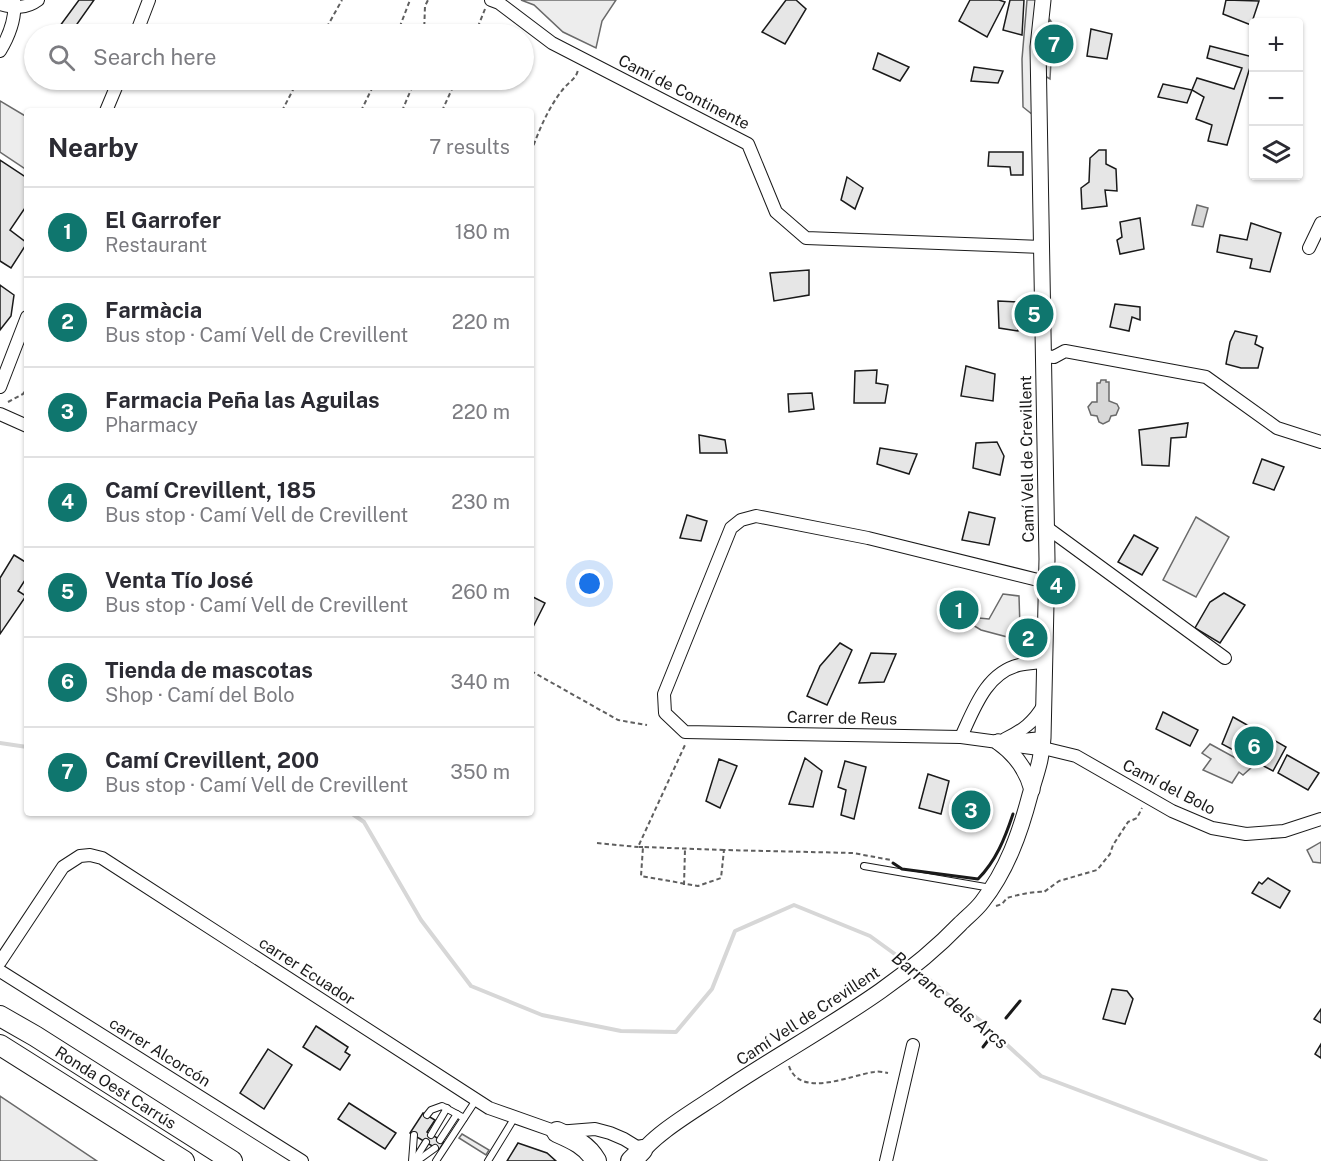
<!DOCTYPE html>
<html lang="en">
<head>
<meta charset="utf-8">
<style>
  :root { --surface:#fff; --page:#f2f2f3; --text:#2b2b33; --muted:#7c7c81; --line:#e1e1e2; --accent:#0f766e }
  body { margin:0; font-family:"Public Sans",sans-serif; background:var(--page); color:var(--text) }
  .controls { position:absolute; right:18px; top:18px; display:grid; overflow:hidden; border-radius:6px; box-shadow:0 2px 4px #0004 }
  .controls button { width:54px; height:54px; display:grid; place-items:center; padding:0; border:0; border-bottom:2px solid var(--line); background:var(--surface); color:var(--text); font:30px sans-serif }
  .you { position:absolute; left:590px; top:584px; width:21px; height:21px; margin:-15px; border:4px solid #fff; border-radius:50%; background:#1a73e8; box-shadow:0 0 0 9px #1a73e833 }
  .badge { display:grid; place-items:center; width:39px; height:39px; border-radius:50%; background:var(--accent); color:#fff; font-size:20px; font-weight:700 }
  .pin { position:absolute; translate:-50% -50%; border:3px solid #fff; box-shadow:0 2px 6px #0006 }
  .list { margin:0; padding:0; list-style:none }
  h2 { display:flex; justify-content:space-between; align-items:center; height:78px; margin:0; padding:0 24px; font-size:26px }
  h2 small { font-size:20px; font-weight:400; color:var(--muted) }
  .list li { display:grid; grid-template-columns:39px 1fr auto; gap:18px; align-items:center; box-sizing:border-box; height:90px; padding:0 24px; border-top:2px solid var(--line) }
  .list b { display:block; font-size:22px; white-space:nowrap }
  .list p { margin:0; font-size:20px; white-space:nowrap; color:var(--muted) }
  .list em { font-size:20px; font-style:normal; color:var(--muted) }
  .icon { flex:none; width:33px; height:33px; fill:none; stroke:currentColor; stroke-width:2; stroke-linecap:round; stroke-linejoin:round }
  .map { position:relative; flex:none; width:1321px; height:1161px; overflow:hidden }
  .search { position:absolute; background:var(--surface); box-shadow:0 2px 4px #0004; left:24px; top:24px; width:510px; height:66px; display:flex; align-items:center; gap:15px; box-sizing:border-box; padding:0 21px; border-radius:33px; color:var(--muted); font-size:22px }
  .panel { position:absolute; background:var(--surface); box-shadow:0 2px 4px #0004; left:24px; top:108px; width:510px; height:708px; border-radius:6px }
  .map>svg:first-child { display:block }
</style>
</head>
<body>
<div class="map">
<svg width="1321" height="1161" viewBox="0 0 1321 1161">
  <rect width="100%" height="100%" fill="#fff"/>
  <g fill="#ededed" stroke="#6a6a6a" stroke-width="1.5">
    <polygon points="521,0 616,0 602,21 596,48 563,32 534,5"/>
    <polygon points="1027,0 1038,0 1033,115 1023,107 1022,59"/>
    <polygon points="1050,20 1053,24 1050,79 1045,76"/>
    <polygon points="0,101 27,117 27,170 0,152"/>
    <polygon points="1196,517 1229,537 1196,597 1163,580"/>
    <polygon points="1003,594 1019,596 1020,628 1015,639 981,630 971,624 979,618 989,619"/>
    <polygon points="1210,744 1252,767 1243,775 1239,772 1232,783 1203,770 1211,759 1202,753"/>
    <polygon points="1321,842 1321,863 1313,862 1307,850"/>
    <polygon points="0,1096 97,1161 0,1161"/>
    <polygon points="462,1134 489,1150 486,1155 459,1138"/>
  </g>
  <g fill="#d7d7d7" stroke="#6a6a6a" stroke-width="1.5">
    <polygon points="1197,205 1208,208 1203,227 1192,225"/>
    <polygon points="1101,380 1106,380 1106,382 1109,382 1109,401 1117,404 1119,408 1116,415 1111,416 1109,421 1103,424 1099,422 1097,416 1091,415 1088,407 1092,402 1097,402 1097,383 1100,383"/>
  </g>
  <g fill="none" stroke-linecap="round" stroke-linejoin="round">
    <g stroke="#d7d7d7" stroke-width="4">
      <polyline points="0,743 27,747"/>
      <polyline points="351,813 364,822 421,920 471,986 542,1015 621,1031 676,1032 712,989 735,931 794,905 870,936 910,965"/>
      <polyline points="916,969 982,1022 1041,1076 1266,1161"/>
    </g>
  </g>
  <g fill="#e6e6e6" stroke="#1a1a1a" stroke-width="1.5">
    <polygon points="79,0 94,0 70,34 54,34"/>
    <polygon points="786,0 796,0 806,9 785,44 762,32"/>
    <polygon points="970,0 999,0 1005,2 987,37 959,21"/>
    <polygon points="1010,0 1024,0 1022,35 1003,30"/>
    <polygon points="1226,0 1259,1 1251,25 1223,14"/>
    <polygon points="1091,29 1112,34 1107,59 1087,56"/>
    <polygon points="1210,46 1253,57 1227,145 1208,141 1212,125 1196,119 1204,97 1192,90 1197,78 1234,89 1242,68 1207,58"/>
    <polygon points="878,53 909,67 900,81 873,69"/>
    <polygon points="974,67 1003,71 998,83 971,81"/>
    <polygon points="1163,84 1192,90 1187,103 1158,97"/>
    <polygon points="1099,150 1106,150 1106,164 1116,169 1117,191 1105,190 1107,206 1082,209 1081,188 1089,182 1090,158"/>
    <polygon points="989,152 1023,152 1023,175 1011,175 1010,167 988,166"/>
    <polygon points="0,160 27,178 27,205 10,230 27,243 11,268 0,261"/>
    <polygon points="847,177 863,188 855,209 841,200"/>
    <polygon points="1140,218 1144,249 1120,254 1117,240 1122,237 1120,222"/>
    <polygon points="1251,223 1281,233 1270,272 1250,268 1252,259 1217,252 1220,235 1247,240"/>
    <polygon points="809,270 809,295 774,301 770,273"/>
    <polygon points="0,285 14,295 11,316 0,330"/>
    <polygon points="998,301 1019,302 1018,331 999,328"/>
    <polygon points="1115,304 1140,307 1140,320 1132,317 1129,331 1110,327"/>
    <polygon points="1235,331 1257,336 1255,344 1263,348 1258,368 1241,368 1226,364 1230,342"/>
    <polygon points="966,366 995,374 993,401 961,396"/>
    <polygon points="877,370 876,383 888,385 885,403 854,403 855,371"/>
    <polygon points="812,393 814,409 789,412 788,394"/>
    <polygon points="1188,423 1186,437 1171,438 1169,466 1142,465 1139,430"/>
    <polygon points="699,435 725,440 727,453 700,453"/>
    <polygon points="997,442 1004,456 1000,475 973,468 976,443"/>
    <polygon points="880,448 917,454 909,474 877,464"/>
    <polygon points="1262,459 1284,467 1274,490 1253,483"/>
    <polygon points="969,512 995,518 989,545 962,540"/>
    <polygon points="687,515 707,521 701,541 680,538"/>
    <polygon points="1134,535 1158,548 1142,575 1118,562"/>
    <polygon points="14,555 27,563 27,577 18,591 26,596 0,634 0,578"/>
    <polygon points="1224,593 1245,605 1220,643 1195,628 1210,602"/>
    <polygon points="531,596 545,603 531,631"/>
    <polygon points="840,643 852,650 827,705 807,696 820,666"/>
    <polygon points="871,653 896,654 884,682 859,683"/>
    <polygon points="1163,712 1198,730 1190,746 1156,729"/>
    <polygon points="1233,717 1286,747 1273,771 1222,744"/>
    <polygon points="1287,755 1319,773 1308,790 1278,773"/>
    <polygon points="805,758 822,771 813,807 789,804"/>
    <polygon points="719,759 737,766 720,808 706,801"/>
    <polygon points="845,761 866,767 854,819 841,815 846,790 838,787"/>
    <polygon points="928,774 949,781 941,814 919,808"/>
    <polygon points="1268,878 1290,891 1280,908 1252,893 1259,882 1262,884"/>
    <polygon points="1112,989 1127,991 1133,999 1125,1024 1103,1019"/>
    <polygon points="1321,1009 1321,1023 1314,1019"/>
    <polygon points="316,1026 348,1047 345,1052 350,1055 340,1070 303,1047"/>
    <polygon points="1321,1044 1321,1058 1315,1054"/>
    <polygon points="268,1049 292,1065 264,1109 240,1093"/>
    <polygon points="349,1103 396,1133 385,1149 338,1119"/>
    <polygon points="423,1113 435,1120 427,1132 444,1142 439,1150 410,1133"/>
    <polygon points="518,1143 547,1153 556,1161 507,1161"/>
  </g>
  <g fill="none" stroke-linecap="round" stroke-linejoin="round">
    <defs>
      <g id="service">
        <polyline points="864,866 991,888"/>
        <polyline points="427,1115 431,1110 442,1106 464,1118"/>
        <polyline points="431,1135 447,1108"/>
        <polyline points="440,1140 457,1114"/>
        <polyline points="412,1161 414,1135"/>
        <polyline points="414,1161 426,1142"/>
        <polyline points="417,1161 435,1148"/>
        <polyline points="436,1161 476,1100"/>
        <polyline points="488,1161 515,1117"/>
      </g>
      <g id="minor">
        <polyline points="491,0 499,3 552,43 748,144 776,212 806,238 1042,247"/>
        <path d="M 0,4 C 14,8 26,9 38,0"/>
        <polyline points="136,34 149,0"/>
        <path d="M 0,51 C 9,36 16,17 14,0"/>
        <polyline points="106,111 119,80"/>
        <polyline points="1309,248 1321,223"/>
        <polyline points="1043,356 1054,357 1065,351 1206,377 1277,428 1321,442"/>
        <polyline points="0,387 27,317"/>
        <polyline points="0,414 27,426"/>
        <polyline points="1046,527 1225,658"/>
        <path d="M 961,737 C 974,709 986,673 1019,665 C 1027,663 1035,663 1043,662"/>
        <polyline points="1043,738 998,742 961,737 685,732 665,713 664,694 731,528 741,520 756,516 868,538 1046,582"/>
        <path d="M 1005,739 C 1022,731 1034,722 1043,706"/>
        <polyline points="1043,748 1076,756 1172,811 1212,828 1246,834 1284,831 1321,819"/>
        <polyline points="0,962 63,867 80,856 90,855 102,858 489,1108 557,1132 595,1129 610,1133 624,1139 642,1150"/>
        <polyline points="0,971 302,1161"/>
        <polyline points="886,1161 913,1045"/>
      </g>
      <g id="tertiary">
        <path d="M 998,742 C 1015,754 1027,771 1032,790"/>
        <polyline points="998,742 1043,748"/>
        <path d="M 638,1158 C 650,1136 697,1109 719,1094 C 800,1039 891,996 960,924 C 967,917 976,910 982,902 C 1007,870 1020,833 1030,795 C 1036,774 1042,759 1043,738 L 1047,559 L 1038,47 L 1043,0"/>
      </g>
      <g id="primary">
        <path id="s1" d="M 0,1016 L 35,1036 L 232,1161"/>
        <polyline points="0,1045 184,1161"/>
        <path d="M 557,1132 C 573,1139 587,1145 596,1161"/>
        <polyline points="631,1161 642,1150"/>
      </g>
    </defs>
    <use href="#service" stroke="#1a1a1a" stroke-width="8"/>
    <use href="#minor" stroke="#1a1a1a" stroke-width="14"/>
    <use href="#tertiary" stroke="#1a1a1a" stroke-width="17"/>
    <use href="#primary" stroke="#1a1a1a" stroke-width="22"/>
    <g stroke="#5f5f5f" stroke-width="2" stroke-dasharray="4.5 3" stroke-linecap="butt">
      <polyline points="323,34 342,0"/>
      <polyline points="397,34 410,0"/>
      <polyline points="424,34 425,6 428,0"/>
      <polyline points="475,34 485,9"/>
      <polyline points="282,111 298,80"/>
      <polyline points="361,111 376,80"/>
      <polyline points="402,111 415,80"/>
      <polyline points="442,111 456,80"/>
      <path d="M 531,152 C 539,130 549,106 564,88 C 570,81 576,79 578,70"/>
      <polyline points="8,402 23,394 27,388"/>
      <polyline points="531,671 618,720 647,725"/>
      <polyline points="597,843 638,847"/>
      <polyline points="643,847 638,847 685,745"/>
      <polyline points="724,850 643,847 641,876 698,886 721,878 724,850 853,853 891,860"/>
      <polyline points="684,885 685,849"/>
      <path d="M 996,906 L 1002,904 L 1007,898 C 1017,895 1034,891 1044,892 L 1059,881 L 1097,870 L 1110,854 L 1113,845 L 1128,822 L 1137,818 L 1142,808"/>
      <path d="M 789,1066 C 800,1099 851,1075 874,1072 C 878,1071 883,1072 888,1073"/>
    </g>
    <use href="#service" stroke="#fff" stroke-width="6"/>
    <use href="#minor" stroke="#fff" stroke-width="12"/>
    <use href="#tertiary" stroke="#fff" stroke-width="15"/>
    <use href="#primary" stroke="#fff" stroke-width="20"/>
    <g stroke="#1a1a1a" stroke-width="3">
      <path d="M 893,863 L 902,869 L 978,879 C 996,861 1005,838 1013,814"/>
      <polyline points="1006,1018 1020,1001"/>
      <polyline points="983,1047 993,1034"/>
    </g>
  </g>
  <g text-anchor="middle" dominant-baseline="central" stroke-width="4.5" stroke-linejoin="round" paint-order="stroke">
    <g font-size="16" fill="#1a1a1a" stroke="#fff">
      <text transform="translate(684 92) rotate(27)">Camí de Continente</text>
      <text transform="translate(1027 459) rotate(-91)">Camí Vell de Crevillent</text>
      <text transform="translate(842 718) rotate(1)">Carrer de Reus</text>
      <text transform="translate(1169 787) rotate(27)">Camí del Bolo</text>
      <text transform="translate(307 971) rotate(33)">carrer Ecuador</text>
      <text transform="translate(808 1016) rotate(-33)">Camí Vell de Crevillent</text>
      <text transform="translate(160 1052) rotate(32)">carrer Alcorcón</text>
      <text stroke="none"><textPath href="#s1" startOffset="136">Ronda Oest Carrús</textPath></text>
    </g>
    <g font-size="18" font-style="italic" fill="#1a1a1a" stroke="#fff">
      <text transform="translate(950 1000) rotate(39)">Barranc dels Arcs</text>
    </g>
  </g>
</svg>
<div class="controls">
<button>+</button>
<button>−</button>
<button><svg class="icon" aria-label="layers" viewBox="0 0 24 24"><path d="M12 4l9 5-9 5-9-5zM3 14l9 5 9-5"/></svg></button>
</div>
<div class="you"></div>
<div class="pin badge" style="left:959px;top:610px">1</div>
<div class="pin badge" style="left:1028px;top:638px">2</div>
<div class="pin badge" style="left:971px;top:810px">3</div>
<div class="pin badge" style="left:1056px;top:585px">4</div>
<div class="pin badge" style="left:1034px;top:314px">5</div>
<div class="pin badge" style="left:1254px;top:746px">6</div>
<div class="pin badge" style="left:1054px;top:44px">7</div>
<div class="search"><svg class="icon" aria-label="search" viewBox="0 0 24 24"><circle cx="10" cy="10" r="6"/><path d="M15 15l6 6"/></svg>Search here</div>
<section class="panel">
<h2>Nearby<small>7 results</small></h2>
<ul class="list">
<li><span class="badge">1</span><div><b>El Garrofer</b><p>Restaurant</p></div><em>180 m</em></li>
<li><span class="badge">2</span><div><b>Farmàcia</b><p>Bus stop · Camí Vell de Crevillent</p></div><em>220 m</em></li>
<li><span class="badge">3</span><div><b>Farmacia Peña las Aguilas</b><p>Pharmacy</p></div><em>220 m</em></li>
<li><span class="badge">4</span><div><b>Camí Crevillent, 185</b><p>Bus stop · Camí Vell de Crevillent</p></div><em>230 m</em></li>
<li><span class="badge">5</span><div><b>Venta Tío José</b><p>Bus stop · Camí Vell de Crevillent</p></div><em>260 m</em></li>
<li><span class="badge">6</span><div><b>Tienda de mascotas</b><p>Shop · Camí del Bolo</p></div><em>340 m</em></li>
<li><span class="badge">7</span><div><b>Camí Crevillent, 200</b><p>Bus stop · Camí Vell de Crevillent</p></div><em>350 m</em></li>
</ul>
</section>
</div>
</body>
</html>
